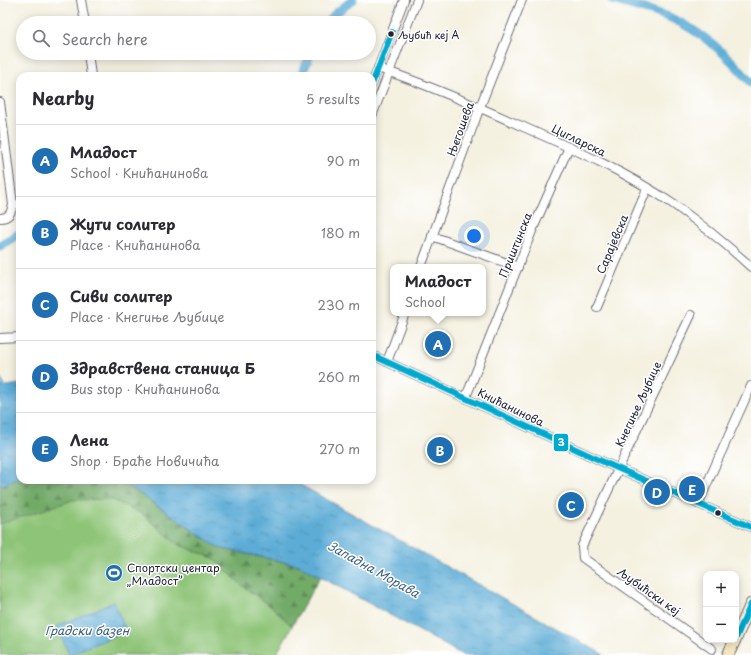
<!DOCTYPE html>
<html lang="en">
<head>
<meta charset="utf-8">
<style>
  :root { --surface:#fff; --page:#f2f2f3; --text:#2b2b33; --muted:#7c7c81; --line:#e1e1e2; --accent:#1f6fb2 }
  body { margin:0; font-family:"Playpen Sans",sans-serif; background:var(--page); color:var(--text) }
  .controls { position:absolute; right:12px; bottom:12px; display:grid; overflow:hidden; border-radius:8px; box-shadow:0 2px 10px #0003 }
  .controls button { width:36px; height:36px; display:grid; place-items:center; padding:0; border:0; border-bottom:1px solid var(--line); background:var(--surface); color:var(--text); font:20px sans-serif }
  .you { position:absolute; left:474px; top:236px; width:14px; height:14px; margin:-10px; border:3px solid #fff; border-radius:50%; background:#1a73e8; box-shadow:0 0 0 6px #1a73e833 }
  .badge { display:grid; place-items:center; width:26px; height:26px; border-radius:50%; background:var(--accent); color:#fff; font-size:13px; font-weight:700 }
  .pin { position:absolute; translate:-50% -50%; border:2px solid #fff; box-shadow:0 1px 4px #0006 }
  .popup { position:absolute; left:390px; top:264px; width:96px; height:52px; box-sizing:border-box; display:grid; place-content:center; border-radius:8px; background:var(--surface); filter:drop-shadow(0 1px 3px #0005); font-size:13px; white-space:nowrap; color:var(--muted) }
  .popup b { font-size:15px; color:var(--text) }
  .popup::after { content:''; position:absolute; left:50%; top:100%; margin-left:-8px; border:8px solid transparent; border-top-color:var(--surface) }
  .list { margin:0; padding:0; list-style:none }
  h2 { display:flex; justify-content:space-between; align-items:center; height:52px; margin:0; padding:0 16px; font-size:17px }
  h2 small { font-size:13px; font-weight:400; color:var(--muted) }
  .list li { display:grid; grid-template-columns:26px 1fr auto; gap:12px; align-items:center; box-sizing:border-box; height:72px; padding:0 16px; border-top:1px solid var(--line) }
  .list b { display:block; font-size:15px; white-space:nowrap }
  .list p { margin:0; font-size:13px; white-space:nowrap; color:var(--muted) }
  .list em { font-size:13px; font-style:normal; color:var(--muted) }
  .icon { flex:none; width:22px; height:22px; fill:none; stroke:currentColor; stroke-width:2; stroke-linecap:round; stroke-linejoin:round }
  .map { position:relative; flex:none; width:751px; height:655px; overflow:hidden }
  .search { position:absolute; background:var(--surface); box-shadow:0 2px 10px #0003; left:16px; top:16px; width:360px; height:44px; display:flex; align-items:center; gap:10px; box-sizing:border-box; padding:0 14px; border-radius:22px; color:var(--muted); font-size:15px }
  .panel { position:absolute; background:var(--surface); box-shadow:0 2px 10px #0003; left:16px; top:72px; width:360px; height:412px; border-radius:12px }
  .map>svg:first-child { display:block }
</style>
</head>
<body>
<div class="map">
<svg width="751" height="655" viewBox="0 0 751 655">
  <defs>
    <pattern id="forest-firs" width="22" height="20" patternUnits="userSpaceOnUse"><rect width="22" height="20" fill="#72aa68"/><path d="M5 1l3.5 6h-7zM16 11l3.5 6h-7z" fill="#5d8a57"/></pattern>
    <pattern id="water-ripples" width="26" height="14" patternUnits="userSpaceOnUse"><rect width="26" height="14" fill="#5bacd6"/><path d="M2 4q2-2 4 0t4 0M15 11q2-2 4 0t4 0" fill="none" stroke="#4b8caf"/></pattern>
  </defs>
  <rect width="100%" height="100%" fill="#fff"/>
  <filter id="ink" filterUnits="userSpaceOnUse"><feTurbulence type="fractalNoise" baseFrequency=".025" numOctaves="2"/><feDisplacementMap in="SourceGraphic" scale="8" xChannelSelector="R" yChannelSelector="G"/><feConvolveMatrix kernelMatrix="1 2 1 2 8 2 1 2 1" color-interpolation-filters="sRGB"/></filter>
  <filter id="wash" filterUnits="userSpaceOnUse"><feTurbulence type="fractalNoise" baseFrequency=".012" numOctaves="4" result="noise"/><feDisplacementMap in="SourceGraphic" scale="16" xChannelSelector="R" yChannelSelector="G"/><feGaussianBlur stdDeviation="0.9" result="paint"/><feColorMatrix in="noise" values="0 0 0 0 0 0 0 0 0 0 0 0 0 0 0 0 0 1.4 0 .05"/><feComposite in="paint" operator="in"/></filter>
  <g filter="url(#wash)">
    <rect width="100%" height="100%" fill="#f4f1e0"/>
    <polygon fill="url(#forest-firs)" stroke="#4a6652" points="20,478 20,480 71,480 127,485 219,548 299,565 320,577 292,626 273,608 245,588 213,558 177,544 141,513 0,524 0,486"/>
    <polygon fill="#8ec477" stroke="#587359" points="110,499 141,513 177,544 213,558 245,588 273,608 292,626 276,655 0,655 0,524 73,500"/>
    <g fill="url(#water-ripples)" stroke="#3e6788">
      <polygon points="20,384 20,478 0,486 0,387"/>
      <polygon points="71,480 292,480 604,655 463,655 299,565 219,548 127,485"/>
      <polygon points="114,602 126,631 69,655 57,626"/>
    </g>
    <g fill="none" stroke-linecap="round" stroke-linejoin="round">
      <polyline stroke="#5bacd6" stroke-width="2.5" points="0,379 6,389"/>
      <g stroke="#5bacd6" stroke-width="9">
        <path d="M 612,0 C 632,6 652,10 671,18 C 702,32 729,56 751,83"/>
        <polyline points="327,23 336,13 353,0"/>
        <polyline points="301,76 311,53"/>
        <polyline points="0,246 20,233"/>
      </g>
    </g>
  </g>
  <g filter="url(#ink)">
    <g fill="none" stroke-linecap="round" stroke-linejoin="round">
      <defs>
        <g id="minor">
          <polyline points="81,0 85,23"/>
          <polyline points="88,53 91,76"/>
          <path d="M 378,68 C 426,84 472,104 519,125 C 571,148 625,171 673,204 C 700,223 726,244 751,267"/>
          <polyline points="372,84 404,0"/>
          <polyline points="0,102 13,205"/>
          <polyline points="372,116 417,0"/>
          <path d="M 0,218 C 9,218 11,213 13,205 L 20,204"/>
          <polyline points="432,236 518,267"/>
          <polyline points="421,267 480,107 522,0"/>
          <polyline points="597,307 647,189"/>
          <polyline points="691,315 582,546 583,558 712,649"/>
          <polyline points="0,338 20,337"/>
          <polyline points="372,355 608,464 751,527"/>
          <polyline points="387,362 405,313"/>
          <polyline points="466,397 532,231 569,147"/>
          <polyline points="698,504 751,386"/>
        </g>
        <g id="secondary">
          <polyline points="736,638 751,604"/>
          <polyline points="728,655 735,640"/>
        </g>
      </defs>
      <use href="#minor" stroke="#6c6a75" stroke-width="10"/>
      <use href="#secondary" stroke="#6c6a75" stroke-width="13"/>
      <use href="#minor" stroke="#fff" stroke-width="8"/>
      <use href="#secondary" stroke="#f7e8c3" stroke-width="11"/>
      <defs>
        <g id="bus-1">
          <polyline points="372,84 392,32"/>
          <polyline points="372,355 608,464 751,527"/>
          <polyline points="736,638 751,604"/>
        </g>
      </defs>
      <use href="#bus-1" stroke="#fff" stroke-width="9"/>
      <use href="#bus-1" stroke="#00a9ce" stroke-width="6"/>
    </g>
  </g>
  <defs>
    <symbol id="stadium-disc" viewBox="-11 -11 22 22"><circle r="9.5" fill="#1f6fb2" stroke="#fff"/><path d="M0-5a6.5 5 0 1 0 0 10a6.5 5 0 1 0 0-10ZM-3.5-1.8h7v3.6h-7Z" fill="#fff"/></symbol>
  </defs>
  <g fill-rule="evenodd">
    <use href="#stadium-disc" x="104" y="563" width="20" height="20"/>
  </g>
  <g fill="#22223b" stroke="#fff" stroke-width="1.5">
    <circle cx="391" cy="34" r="3.5"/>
    <circle cx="718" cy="513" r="3.5"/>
  </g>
  <g text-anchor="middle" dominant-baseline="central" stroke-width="3" stroke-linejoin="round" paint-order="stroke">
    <g font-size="10" fill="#22223b" stroke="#fff" text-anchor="start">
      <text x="398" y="34">Љубић кеј А</text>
    </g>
    <g font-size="11" fill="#22223b" stroke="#fff">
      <text transform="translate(460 129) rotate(-70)">Његошева</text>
      <text transform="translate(579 140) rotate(26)">Цигларска</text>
      <text transform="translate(612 244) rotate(-67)">Сарајевска</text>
      <text transform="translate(515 245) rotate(-68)">Приштинска</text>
      <text transform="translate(638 404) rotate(-65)">Кнегиње Љубице</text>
      <text transform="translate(511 407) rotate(26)">Книћанинова</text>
      <text transform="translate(649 591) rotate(35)">Љубићски кеј</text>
    </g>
    <g font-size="11" fill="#22223b" stroke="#fff" text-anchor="start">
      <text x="127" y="567">Спортски центар<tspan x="127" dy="13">„Младост”</tspan></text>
    </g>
    <g font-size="12" font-style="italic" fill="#3c6081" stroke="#fff">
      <text transform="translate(374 569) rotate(29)">Западна Морава</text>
      <text x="87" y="630">Градски базен</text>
    </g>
  </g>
  <rect stroke="#fff" stroke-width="1.5" x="553" y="433" width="16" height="19" rx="4" fill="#00a9ce"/>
  <g font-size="11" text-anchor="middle" font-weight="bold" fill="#fff">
    <text x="561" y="446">3</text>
  </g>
</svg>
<div class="controls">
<button>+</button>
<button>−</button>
</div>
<div class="you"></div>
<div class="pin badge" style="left:438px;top:344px">A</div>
<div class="popup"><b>Младост</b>School</div>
<div class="pin badge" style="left:440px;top:450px">B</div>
<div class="pin badge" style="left:571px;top:505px">C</div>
<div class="pin badge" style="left:657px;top:492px">D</div>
<div class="pin badge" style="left:692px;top:489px">E</div>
<div class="search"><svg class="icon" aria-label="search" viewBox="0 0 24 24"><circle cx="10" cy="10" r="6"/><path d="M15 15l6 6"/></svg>Search here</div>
<section class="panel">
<h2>Nearby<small>5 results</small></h2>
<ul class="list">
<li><span class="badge">A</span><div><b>Младост</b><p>School · Книћанинова</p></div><em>90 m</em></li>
<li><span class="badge">B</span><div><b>Жути солитер</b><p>Place · Книћанинова</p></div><em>180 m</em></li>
<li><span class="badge">C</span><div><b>Сиви солитер</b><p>Place · Кнегиње Љубице</p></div><em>230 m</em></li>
<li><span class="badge">D</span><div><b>Здравствена станица Б</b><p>Bus stop · Книћанинова</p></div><em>260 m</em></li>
<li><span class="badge">E</span><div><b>Лена</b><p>Shop · Браће Новичића</p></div><em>270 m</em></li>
</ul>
</section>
</div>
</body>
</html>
